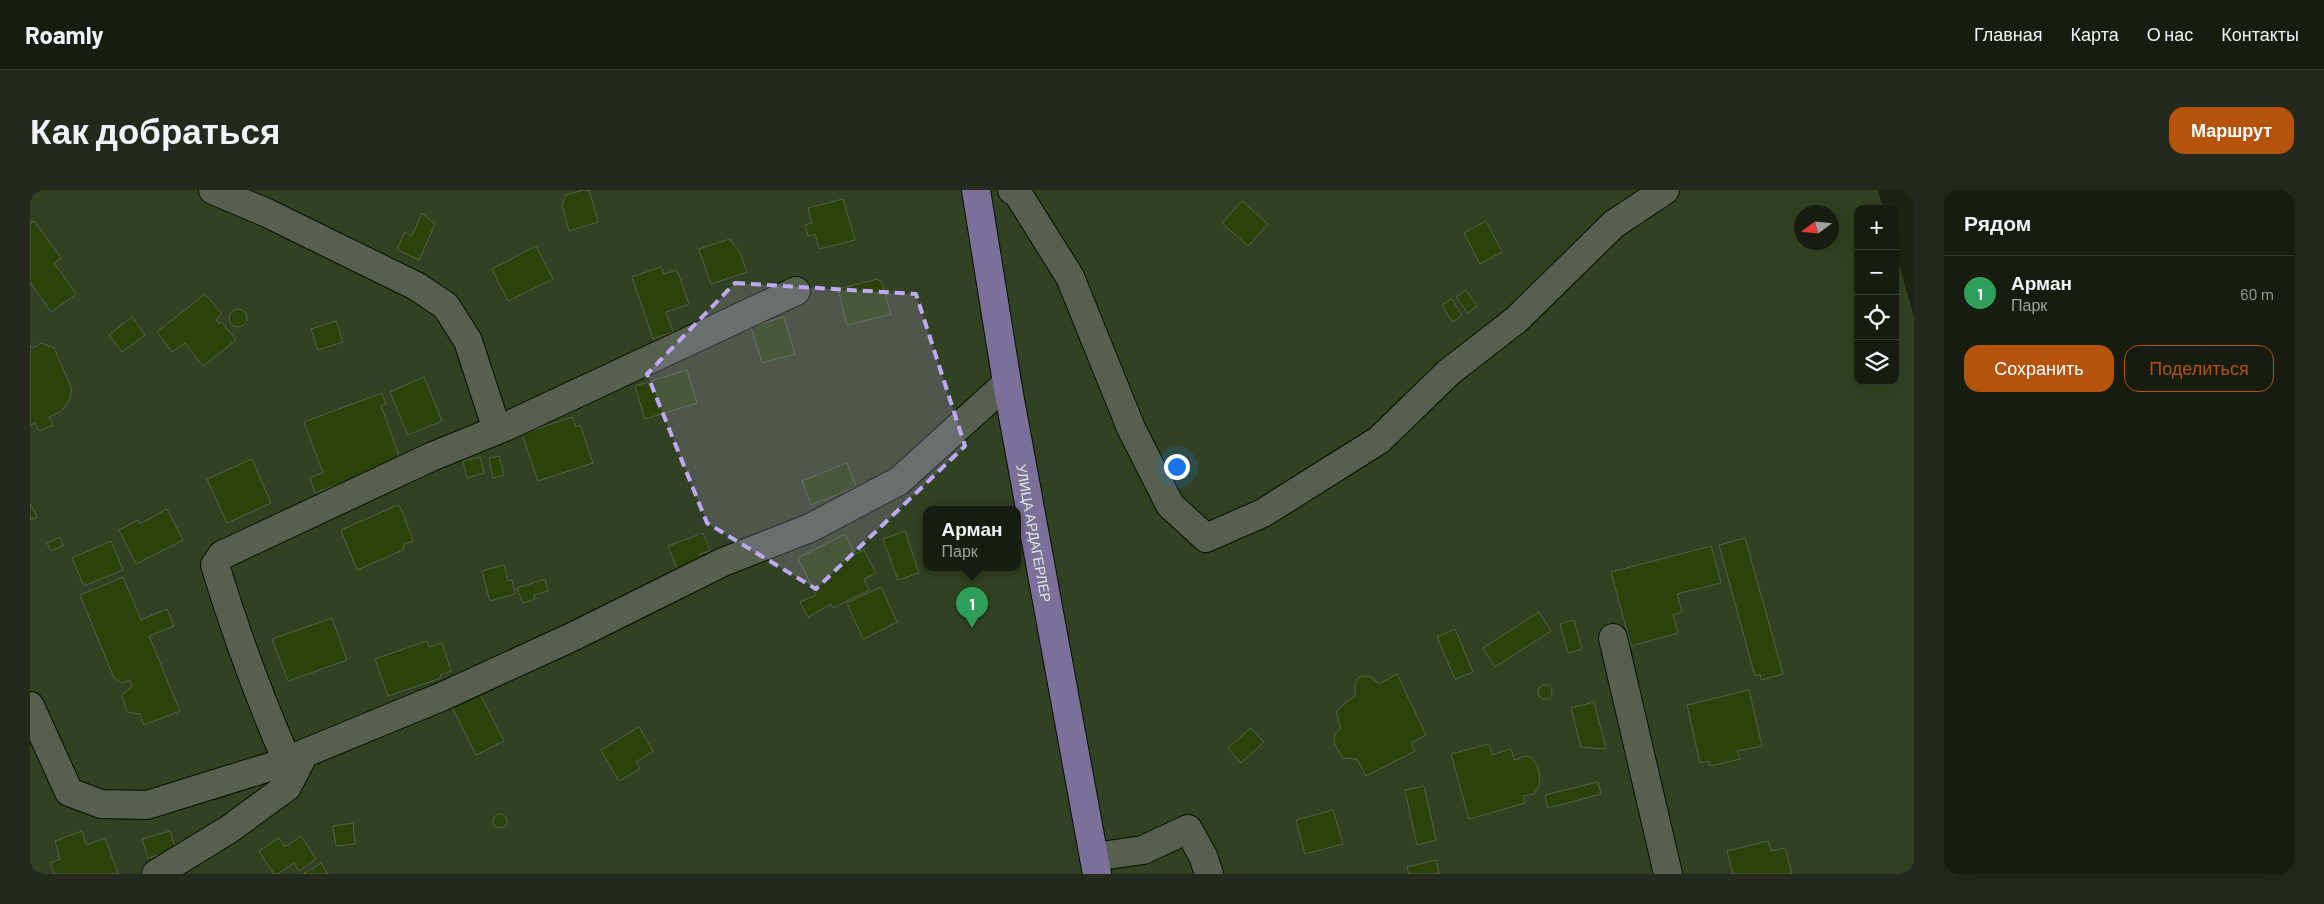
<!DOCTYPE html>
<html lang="ru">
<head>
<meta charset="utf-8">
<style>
  :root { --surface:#161c0f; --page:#23291d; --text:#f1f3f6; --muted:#9ea19e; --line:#353a2f; --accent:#b45309 }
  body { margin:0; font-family:Barlow,sans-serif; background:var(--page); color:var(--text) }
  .controls { position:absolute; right:15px; top:15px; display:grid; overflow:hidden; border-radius:10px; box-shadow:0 5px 20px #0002 }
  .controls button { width:45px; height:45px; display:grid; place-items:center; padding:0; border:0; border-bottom:1px solid var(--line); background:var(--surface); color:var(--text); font:25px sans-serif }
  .compass { position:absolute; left:1764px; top:15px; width:45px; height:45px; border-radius:50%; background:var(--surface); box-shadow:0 5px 20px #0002; rotate:255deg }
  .you { position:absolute; left:1146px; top:276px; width:18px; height:18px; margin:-12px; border:4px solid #fff; border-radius:50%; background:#1a73e8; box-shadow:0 0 0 8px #1a73e833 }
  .badge { display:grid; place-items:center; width:32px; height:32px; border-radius:50%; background:var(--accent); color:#fff; font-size:16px; font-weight:700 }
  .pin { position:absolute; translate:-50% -41px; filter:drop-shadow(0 1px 2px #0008) }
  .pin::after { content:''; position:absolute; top:26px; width:18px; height:15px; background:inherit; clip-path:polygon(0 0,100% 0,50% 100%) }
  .popup { position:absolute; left:893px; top:316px; width:98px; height:65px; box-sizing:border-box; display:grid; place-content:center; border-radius:10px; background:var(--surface); filter:drop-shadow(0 1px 4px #0005); font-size:16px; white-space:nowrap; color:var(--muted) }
  .popup b { font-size:19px; color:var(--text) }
  .popup::after { content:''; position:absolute; left:50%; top:100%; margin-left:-10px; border:10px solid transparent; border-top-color:var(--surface) }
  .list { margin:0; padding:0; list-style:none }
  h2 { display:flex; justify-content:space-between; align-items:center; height:65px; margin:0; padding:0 20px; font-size:21px }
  h2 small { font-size:16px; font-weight:400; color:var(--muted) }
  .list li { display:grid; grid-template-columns:32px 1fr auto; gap:15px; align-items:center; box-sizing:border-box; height:75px; padding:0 20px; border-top:1px solid var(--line) }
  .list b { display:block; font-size:19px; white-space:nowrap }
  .list p { margin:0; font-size:16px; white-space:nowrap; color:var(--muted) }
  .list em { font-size:16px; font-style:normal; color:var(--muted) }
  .actions { display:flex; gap:10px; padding:15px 20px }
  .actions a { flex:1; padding:11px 0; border:1px solid var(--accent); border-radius:15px; text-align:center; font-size:18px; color:var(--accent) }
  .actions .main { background:var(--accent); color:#fff }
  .icon { flex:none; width:28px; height:28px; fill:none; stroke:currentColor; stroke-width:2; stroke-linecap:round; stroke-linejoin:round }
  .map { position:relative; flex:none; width:1884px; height:684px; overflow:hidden; border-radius:15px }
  header { display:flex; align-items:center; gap:30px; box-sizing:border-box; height:70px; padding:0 25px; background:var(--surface); border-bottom:1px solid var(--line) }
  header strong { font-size:24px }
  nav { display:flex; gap:28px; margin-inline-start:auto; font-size:18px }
  .intro { display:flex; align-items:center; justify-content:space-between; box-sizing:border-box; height:120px; padding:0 30px }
  h1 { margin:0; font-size:35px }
  .button { padding:12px 22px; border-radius:15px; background:var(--accent); color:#fff; font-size:18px; font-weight:700 }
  main { display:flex; gap:30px; padding:0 30px }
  aside { flex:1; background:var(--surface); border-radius:15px; box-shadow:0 5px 20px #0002 }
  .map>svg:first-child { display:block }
</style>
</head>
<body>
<header>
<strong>Roamly</strong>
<nav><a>Главная</a><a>Карта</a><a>О нас</a><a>Контакты</a></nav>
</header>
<div class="intro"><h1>Как добраться</h1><a class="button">Маршрут</a></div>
<main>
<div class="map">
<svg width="1884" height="684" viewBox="0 0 1884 684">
  <rect width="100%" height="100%" fill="#1d2514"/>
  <path fill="#324121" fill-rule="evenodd" d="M 0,0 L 1848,0 L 1853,19 L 1828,19 L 1828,191 L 1865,191 L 1865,61 L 1884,127 L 1884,684 L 0,684 ZM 1772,22 L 1802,22 L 1802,52 L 1772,52 ZM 897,319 L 987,319 L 987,377 L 897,377 Z"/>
  <g fill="#2b420a" stroke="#56604c">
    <polygon points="554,0 559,0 568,32 539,41 532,15 536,5"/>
    <polygon points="813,9 825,50 789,59 785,44 778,46 775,35 782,33 778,18"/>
    <polygon points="1212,11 1238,34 1218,56 1192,33"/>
    <polygon points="392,23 405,34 389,70 367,59 375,42 382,46"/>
    <polygon points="4,31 31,68 24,73 46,104 21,122 0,92 0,33"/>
    <polygon points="1456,31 1472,62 1450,74 1434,43"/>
    <polygon points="700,49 710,63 717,82 681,94 669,59"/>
    <polygon points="506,56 523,89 478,111 462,79"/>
    <polygon points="631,77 634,84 647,80 659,114 636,122 643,142 623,149 602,87"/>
    <polygon points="848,89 852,93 861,124 817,135 808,99"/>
    <polygon points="1436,100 1447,116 1438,123 1426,107"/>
    <polygon points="175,104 192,124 186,129 189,134 192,132 206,150 173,176 155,153 142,162 127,142"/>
    <polygon points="1422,109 1432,126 1422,132 1412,115"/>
    <circle cx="208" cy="128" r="9"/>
    <polygon points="102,127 115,145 92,162 79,145"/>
    <polygon points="754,127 765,164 732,173 721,137"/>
    <polygon points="306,131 313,152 288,160 281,139"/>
    <polygon points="11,153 24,158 42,200 39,210 32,221 19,227 23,235 9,241 5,233 0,236 0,156 3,158"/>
    <polygon points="657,180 667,213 615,229 605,196"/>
    <polygon points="394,187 412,231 378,245 360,202"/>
    <polygon points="352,203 356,214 351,216 371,271 285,303 280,288 293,283 274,232"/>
    <polygon points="542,227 546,237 550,235 563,273 508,291 492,244"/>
    <polygon points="469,266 474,285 463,288 459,268"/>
    <polygon points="450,267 454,283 437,288 433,271"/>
    <polygon points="222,269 241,313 197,333 177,289"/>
    <polygon points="817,273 826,297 781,315 772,291"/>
    <polygon points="0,313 7,327 0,330"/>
    <polygon points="368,315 372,321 383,351 374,354 373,360 327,380 311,340"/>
    <polygon points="137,319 153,350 106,374 89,340 108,330 110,334"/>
    <polygon points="875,341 889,383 868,390 853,349"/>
    <polygon points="673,343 680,361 670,364 673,370 647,379 638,356"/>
    <polygon points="815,344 825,364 834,360 846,383 834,389 839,400 803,418 801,414 778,427 770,412 786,405 768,368"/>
    <polygon points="30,347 33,356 21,361 17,353"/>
    <polygon points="1715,348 1753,484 1731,490 1730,484 1725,486 1689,355"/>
    <polygon points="81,351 93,380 54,396 42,368"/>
    <polygon points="1681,356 1691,393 1647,404 1652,422 1643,425 1648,443 1601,456 1581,382"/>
    <polygon points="474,375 478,391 482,390 485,404 460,411 452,381"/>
    <polygon points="93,387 111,430 137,419 144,436 119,446 150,521 114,535 110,524 97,522 92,505 102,496 100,490 92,493 84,488 50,405"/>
    <polygon points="515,389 518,401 504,405 505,409 493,413 487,398"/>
    <polygon points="851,397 867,432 833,449 817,413"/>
    <polygon points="1509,422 1521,441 1465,477 1453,458"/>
    <polygon points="302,428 317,470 258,491 242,449"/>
    <polygon points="1544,430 1552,459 1538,463 1530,434"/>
    <polygon points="1425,439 1443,482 1425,489 1407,447"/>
    <polygon points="397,451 399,457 412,453 421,481 410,485 411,488 358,506 345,469"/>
    <polygon points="1367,484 1396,545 1381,553 1385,561 1336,586 1327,569 1313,568 1304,553 1305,544 1311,538 1306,522 1316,512 1325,506 1325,493 1328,488 1334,486 1341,487 1349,494"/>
    <circle cx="1515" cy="502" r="7"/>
    <polygon points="1719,500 1732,556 1707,561 1710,569 1680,576 1679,571 1670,573 1657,515"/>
    <polygon points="449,502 474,551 446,565 422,517"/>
    <polygon points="1564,512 1576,559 1551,557 1541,518"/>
    <polygon points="609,537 623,561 606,572 610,579 589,591 571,560"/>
    <polygon points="1221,538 1234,552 1211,573 1198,558"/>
    <polygon points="1459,554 1462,565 1481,559 1484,570 1496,566 1501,567 1507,575 1510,586 1509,596 1504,604 1493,606 1495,613 1439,629 1421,564"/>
    <polygon points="1568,592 1571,604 1518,618 1515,605"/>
    <polygon points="1394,596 1406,650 1387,655 1375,600"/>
    <polygon points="1303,620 1313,654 1275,664 1266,630"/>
    <circle cx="470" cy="631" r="7"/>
    <polygon points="323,633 325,654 306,656 303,636"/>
    <polygon points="52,641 56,655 75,648 88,684 24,684 20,673 30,669 25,651"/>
    <polygon points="140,641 146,660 118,668 112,649"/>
    <polygon points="271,646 286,669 269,681 264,673 248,684 244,684 229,661 249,648 255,657"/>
    <polygon points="1738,651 1741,661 1755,658 1762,684 1703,684 1697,661"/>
    <polygon points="1406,670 1409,684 1379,684 1377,677"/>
    <polygon points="291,673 298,684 273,684"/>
  </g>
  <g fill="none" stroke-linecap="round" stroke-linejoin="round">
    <defs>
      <g id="minor">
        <polyline points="183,0 237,23 386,96 416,116 438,151 467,240"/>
        <polyline points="982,0 988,4 1040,87 1101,238 1140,315 1176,348 1233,323 1349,250 1419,182 1486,130 1584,34 1635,0"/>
        <polyline points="1583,448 1638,684"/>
        <polyline points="0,516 39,602 71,614 117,615 246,575 411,507 542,447 693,372 780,338 869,291 977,193"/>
        <path d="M 257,571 C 229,507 205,441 185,375 L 192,365 L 401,267 L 477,236 L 766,101"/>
        <polyline points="1064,667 1113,660 1158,639 1173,666 1179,684"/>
        <polyline points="126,684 198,640 257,597 274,564"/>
      </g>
      <g id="major">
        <path id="s1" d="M 946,0 L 977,193 L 1067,684"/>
      </g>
    </defs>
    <use href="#minor" stroke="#070e02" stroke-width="30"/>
    <use href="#major" stroke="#070e02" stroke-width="30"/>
    <use href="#minor" stroke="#56604d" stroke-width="28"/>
    <use href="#major" stroke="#7b709a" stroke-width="28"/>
  </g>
  <path fill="#bea9f5" fill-opacity="0.2" stroke="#bea9f5" stroke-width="4" stroke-dasharray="10 6" stroke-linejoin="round" d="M 705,93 L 886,104 L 935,256 L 786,399 L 677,333 L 617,184 Z"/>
  <g text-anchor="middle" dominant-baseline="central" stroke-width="4.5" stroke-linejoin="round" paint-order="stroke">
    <g font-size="14" fill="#e3e9de" stroke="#141c0b">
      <text stroke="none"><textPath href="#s1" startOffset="348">УЛИЦА АРДАГЕРЛЕР</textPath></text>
    </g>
  </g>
</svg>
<div class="controls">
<button>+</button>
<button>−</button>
<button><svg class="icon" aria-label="locate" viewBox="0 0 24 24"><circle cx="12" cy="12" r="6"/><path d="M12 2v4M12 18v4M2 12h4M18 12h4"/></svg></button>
<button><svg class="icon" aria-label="layers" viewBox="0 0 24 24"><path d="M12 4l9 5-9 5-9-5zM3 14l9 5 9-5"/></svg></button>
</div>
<svg class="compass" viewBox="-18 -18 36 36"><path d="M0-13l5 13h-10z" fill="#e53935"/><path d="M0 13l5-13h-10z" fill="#9ea19e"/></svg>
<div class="you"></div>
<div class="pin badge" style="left:942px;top:438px;background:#2e9e5b">1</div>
<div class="popup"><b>Арман</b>Парк</div>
</div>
<aside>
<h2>Рядом<small></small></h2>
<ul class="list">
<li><span class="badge" style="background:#2e9e5b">1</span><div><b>Арман</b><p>Парк</p></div><em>60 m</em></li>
</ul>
<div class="actions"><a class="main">Сохранить</a><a>Поделиться</a></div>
</aside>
</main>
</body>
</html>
